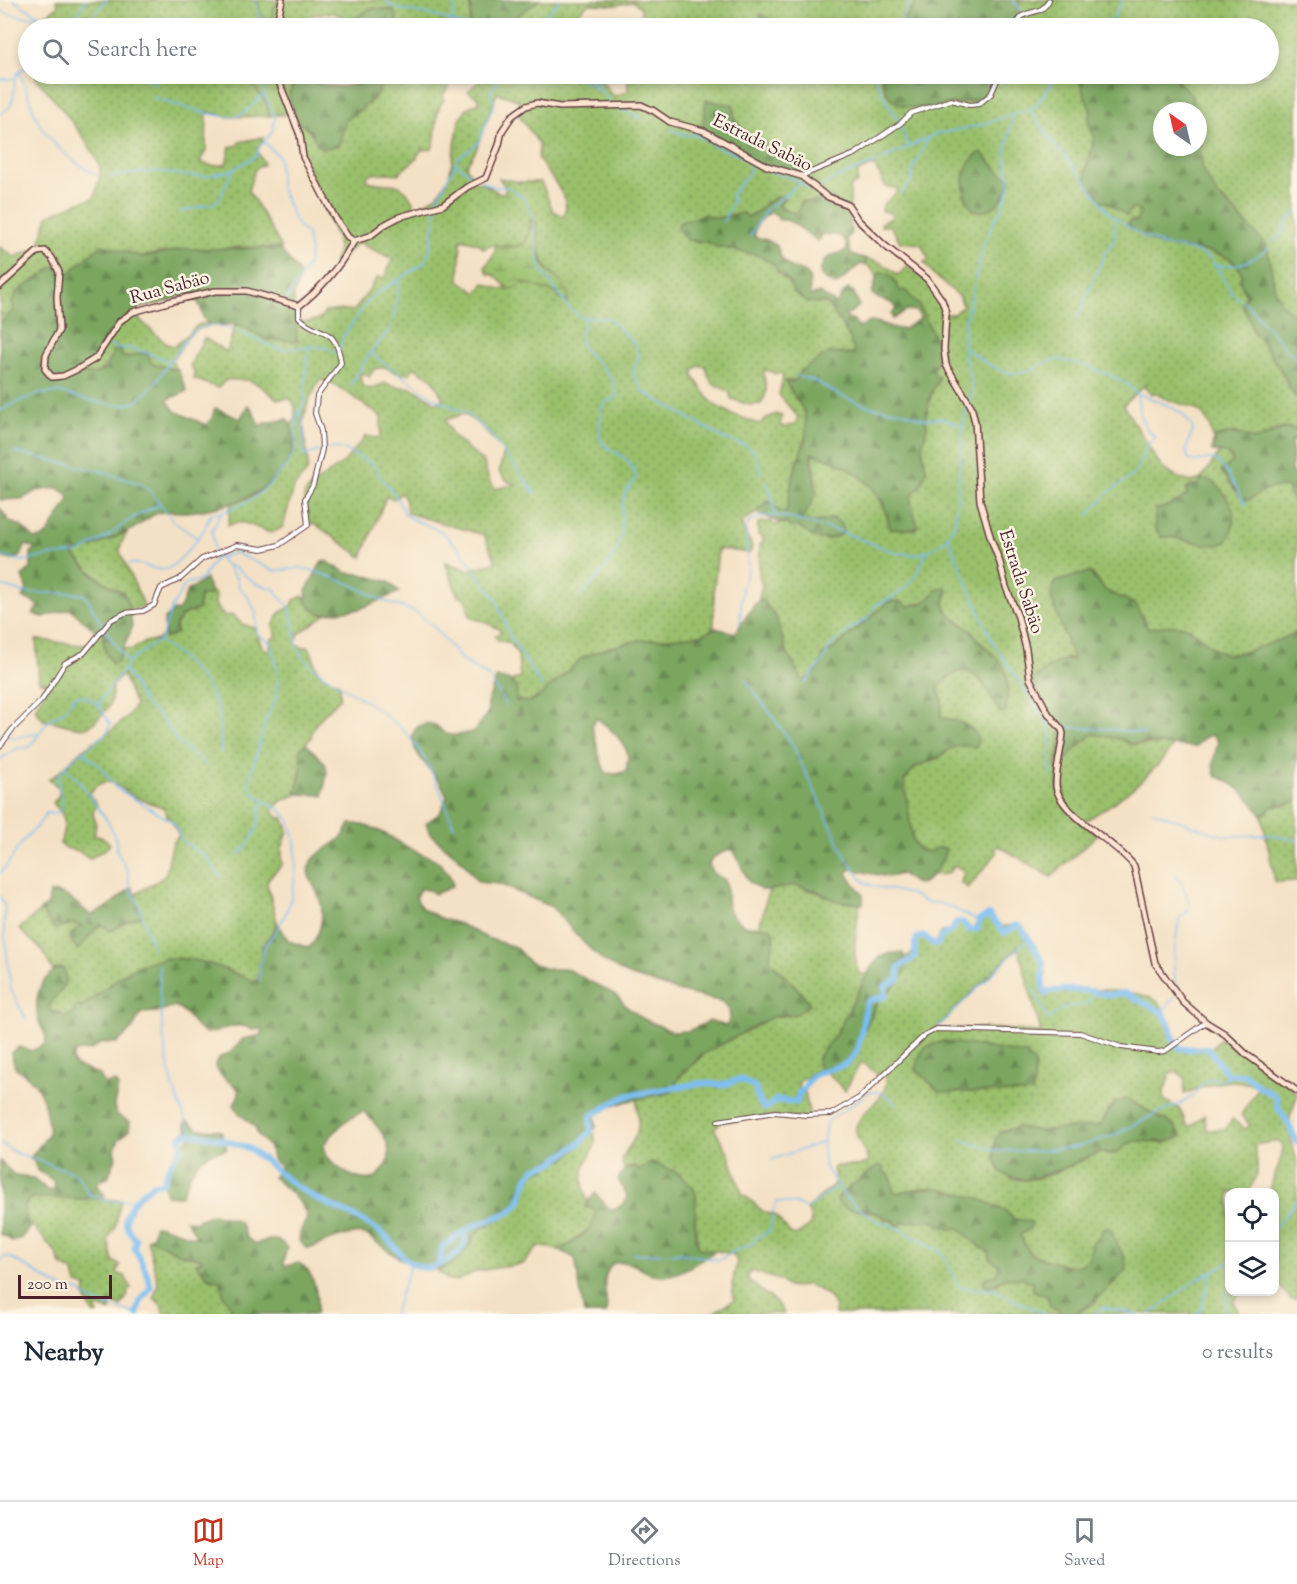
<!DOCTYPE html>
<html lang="en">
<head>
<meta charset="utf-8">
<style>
  :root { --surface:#fff; --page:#f2f2f3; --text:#1f2937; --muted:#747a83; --line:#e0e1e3; --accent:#c8321e }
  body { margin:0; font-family:"Sorts Mill Goudy",serif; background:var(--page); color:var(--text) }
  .controls { position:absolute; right:18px; bottom:18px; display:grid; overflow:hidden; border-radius:12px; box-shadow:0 3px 9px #0003 }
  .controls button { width:54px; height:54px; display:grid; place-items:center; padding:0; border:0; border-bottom:2px solid var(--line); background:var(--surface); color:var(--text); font:30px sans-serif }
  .compass { position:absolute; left:1153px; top:102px; width:54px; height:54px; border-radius:50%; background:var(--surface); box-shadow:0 3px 9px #0003; rotate:326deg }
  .scale { position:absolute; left:18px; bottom:15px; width:94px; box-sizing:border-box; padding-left:6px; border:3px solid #4a1f2b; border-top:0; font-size:16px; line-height:21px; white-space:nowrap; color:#4a1f2b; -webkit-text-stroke:4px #fcf5e5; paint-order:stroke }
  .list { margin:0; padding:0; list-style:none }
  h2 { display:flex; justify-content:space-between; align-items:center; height:78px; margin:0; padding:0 24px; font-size:26px }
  h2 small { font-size:20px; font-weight:400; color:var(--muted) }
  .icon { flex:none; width:33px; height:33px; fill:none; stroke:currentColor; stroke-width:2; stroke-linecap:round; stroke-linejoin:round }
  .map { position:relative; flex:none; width:1297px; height:1314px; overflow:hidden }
  .search { position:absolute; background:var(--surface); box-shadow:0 3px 9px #0003; left:18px; right:18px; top:18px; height:66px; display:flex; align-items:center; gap:15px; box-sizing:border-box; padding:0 21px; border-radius:33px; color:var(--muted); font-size:22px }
  .sheet { height:186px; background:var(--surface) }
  nav { display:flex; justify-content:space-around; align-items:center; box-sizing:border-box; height:84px; border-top:2px solid var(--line); background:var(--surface); font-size:16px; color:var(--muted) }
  nav a { display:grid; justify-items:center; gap:3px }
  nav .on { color:var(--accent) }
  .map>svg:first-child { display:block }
</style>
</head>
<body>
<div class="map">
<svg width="1297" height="1314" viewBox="0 0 1297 1314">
  <defs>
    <pattern id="grass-dots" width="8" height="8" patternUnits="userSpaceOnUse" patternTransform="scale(1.5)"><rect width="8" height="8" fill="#9ac06c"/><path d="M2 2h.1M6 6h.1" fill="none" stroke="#809b59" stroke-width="1.8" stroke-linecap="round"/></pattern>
    <pattern id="forest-firs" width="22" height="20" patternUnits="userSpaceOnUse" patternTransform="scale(1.5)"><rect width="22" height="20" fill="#7ba660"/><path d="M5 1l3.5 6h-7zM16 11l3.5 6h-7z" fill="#67874f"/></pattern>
    <pattern id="wetland-marsh" width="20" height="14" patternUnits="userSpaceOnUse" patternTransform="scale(1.5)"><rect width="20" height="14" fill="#9ac06c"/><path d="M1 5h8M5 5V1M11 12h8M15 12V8" fill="none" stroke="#809b59"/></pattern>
  </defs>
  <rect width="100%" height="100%" fill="#fcf5e5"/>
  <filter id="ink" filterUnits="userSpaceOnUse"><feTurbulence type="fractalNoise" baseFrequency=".0167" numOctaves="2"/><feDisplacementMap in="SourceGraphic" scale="12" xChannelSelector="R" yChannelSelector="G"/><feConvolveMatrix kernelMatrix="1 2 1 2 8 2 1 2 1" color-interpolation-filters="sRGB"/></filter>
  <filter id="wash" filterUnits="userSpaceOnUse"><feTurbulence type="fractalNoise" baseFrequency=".008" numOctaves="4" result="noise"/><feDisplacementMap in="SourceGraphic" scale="24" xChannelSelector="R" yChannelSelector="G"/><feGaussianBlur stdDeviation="1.35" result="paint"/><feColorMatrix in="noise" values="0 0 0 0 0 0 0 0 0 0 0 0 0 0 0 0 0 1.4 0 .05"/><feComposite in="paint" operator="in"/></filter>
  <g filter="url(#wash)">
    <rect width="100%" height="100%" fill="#f4e1c5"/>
    <g fill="url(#grass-dots)" stroke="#72704c" stroke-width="1.5" fill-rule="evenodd">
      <polygon points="56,0 258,0 262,28 34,28 58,5"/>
      <path d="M 278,0 L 469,0 L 471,16 L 469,25 L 473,28 L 439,23 L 438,28 L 396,28 C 399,21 397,17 393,10 L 371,8 L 354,19 L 348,20 L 333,12 L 313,15 L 307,19 L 306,28 L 271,28 L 273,11 Z"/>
      <path d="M 539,0 L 916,0 L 913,9 L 895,28 C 889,28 878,30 872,28 C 868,27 862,22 856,20 C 825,14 790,36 761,15 L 757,26 L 758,28 L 640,28 L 641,8 L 633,2 L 616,5 L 588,4 L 562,28 L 501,28 Z"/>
      <polygon points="1020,0 1297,0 1297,315 1292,314 1282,304 1275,291 1268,252 1248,225 1219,196 1207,179 1203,171 1200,154 1202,129 1198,128 1198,111 1195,111 1191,94 1186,91 1177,79 1150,74 1268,74 1268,28 1014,28"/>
      <path d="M 35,74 L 253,74 C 251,88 258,90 265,101 C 268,105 268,111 270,116 L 229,117 L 207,112 L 206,151 L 200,161 C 209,167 216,166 226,164 L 230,147 L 239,145 L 239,142 L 263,137 L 262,143 L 257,151 L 264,164 L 255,169 L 248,191 L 255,201 L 282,248 L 239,247 L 158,253 L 143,257 L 108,246 L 70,272 L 63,276 L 55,266 L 17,292 L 14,311 L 9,314 L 0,324 L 0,247 L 14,257 L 42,247 L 40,241 L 48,216 L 79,202 L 94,198 C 96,190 101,178 100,170 C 100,155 60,106 48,92 C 43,85 36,82 35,74 Z"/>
      <path d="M 273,74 L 299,74 L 289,94 L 304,126 L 316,138 L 339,145 L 345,121 C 363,107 381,99 384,74 L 449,74 L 449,87 L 443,95 L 444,100 C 433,110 439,133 432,149 L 421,150 L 416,159 L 398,174 L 388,173 L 368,174 L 367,180 C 380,187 396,180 405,190 C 409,193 411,199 414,203 L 412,210 L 437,196 L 449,177 L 460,118 L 467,108 L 479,102 L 479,99 L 468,91 L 488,74 L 590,74 L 602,80 L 613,96 L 628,92 L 628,82 L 624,74 L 881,74 L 885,87 L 895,102 L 928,108 L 974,101 L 986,96 L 995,74 L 1077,74 L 1091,112 C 1085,121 1091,126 1093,135 C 1094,142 1088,164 1085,170 L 1090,186 L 1102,201 L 1107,201 L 1126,215 L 1132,208 L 1137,209 L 1140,213 L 1136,222 L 1129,227 C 1140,231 1147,241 1157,244 C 1181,252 1231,245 1242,274 L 1240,281 L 1246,295 L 1245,300 L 1253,332 L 1262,342 L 1283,374 L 1294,396 L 1297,398 L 1297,429 L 1287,428 L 1277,429 L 1262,438 L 1252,440 L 1236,432 L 1225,434 L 1213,439 C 1205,396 1180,411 1155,393 L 1151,394 L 1145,388 L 1147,383 L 1123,405 L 1162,468 L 1176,477 L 1191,482 L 1201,479 L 1220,452 L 1227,453 L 1233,462 L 1222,471 L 1243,499 L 1275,486 L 1286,487 L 1294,501 L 1297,514 L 1297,633 C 1279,639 1242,657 1225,654 C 1210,650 1198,632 1186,627 C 1175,623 1159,627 1148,628 L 1135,604 L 1106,591 L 1092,573 L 1051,598 L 1074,659 L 1067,658 L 1062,661 L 1061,741 L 1056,764 L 1065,806 C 1065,798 1062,789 1061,781 C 1060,759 1077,747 1093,734 L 1120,739 L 1130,744 L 1173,745 C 1154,776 1113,805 1081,823 L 1098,834 L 1051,877 L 999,846 L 995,849 L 997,853 L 968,888 L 961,883 L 964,871 L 955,866 L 947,874 L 932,875 L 946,850 L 937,848 L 929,852 L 920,850 L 913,842 L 904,781 L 914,768 L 939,757 L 950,749 L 962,745 L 976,747 L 950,719 L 941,718 L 942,700 L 938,688 C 971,650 982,684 1001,712 L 1005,712 C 1008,694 1010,674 998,659 C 994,654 988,651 984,646 C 979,642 976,636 972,632 C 962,622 946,618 944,602 L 948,590 L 917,605 L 907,606 C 900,600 896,600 888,602 L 832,650 L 826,652 C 821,663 815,676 803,681 L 786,651 L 776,617 L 761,599 L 758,602 L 762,586 L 759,573 L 760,550 L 760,545 L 764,540 L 761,536 L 758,535 L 758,523 L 770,521 L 775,525 C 799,518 805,538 827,540 L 842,526 L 834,518 L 818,522 L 801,522 L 816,493 L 814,462 L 811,453 C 847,463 882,482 888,522 L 918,526 L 911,504 L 911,496 L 920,485 L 926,470 L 922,447 L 927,426 L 925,420 L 932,391 L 939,379 L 932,371 L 942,353 L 918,305 L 905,290 L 900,291 L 893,278 L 881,272 L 877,276 L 869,266 L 865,265 L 867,259 L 882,263 L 898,275 L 908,266 C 930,283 936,287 946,314 L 953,314 L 963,306 L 959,296 L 933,274 L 924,262 L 929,260 L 921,244 L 900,242 L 891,226 L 881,226 L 882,222 L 892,218 L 891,213 L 882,211 L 883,205 L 897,192 L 897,188 L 886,187 L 874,165 L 858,172 L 857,183 L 850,187 L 850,210 L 853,215 L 839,202 L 813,203 L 802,201 L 798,212 L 793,213 L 782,209 L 778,204 L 784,199 L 778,196 L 766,203 L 762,209 L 748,217 L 743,213 L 717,218 L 704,215 L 680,223 L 678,227 L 681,234 L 694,242 L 707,242 L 715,246 L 757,255 L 775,264 L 778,272 L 807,302 L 826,303 C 838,319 851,334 855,354 L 796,380 L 786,381 C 792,391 801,402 805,413 C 811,435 798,456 793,477 C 790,489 789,501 786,514 L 779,511 L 768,501 L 756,513 L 743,521 L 742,527 L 752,546 L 750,553 L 718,549 L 714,588 L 714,628 L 702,635 L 635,641 L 604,649 L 582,658 L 541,695 L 530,702 L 516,701 L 517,688 L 510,681 L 520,678 L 518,655 L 510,643 L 498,640 L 495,636 L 501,632 L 499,629 L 483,621 L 472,618 L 469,613 L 465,597 L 458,596 L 445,562 L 469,570 L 496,562 L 484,535 L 407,513 L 406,502 L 402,493 L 394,499 L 386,497 L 362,557 L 316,525 L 308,522 L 304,502 L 304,495 L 310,487 L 344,462 L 366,436 L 377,438 L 381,435 L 381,416 C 366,408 335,380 320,380 L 308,402 L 303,422 L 308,464 L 307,472 L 294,487 L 283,527 L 272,533 C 253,529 249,518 228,525 L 231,503 C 238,500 247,499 254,495 C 269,487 294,463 294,444 C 294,438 292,431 291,425 L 295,420 L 295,407 L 291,399 L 277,399 L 259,385 L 248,380 L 226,380 L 218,388 L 194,379 L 194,371 L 190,365 L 204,338 L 227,352 L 235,324 L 256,333 L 267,340 L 291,340 L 296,335 L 297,321 L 309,322 L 321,318 L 326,311 L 355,310 L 378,277 L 383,279 L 393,259 L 363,245 L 363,242 L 356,244 L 333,268 L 338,250 L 337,239 L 310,174 L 296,131 L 294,131 ZM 497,93 L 518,100 L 522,105 L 520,117 L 539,144 L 538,159 L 555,182 L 565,199 L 566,211 L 563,216 L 553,211 L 541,182 L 521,182 L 499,178 L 506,188 L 504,193 L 499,193 L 481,182 L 476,183 L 466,166 L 476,150 ZM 734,119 C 747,136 769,147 789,156 L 728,145 ZM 981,152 L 1001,173 L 1011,179 L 1005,196 L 967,202 C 960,177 965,171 981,152 ZM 530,221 L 537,223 C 538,241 538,268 557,276 L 556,293 L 524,282 C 507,293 501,290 484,283 L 477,293 L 459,280 L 461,239 L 478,243 L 484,249 L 489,245 C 515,246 529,255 530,221 ZM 699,366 L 706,366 L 708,376 L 713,384 L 729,391 L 731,399 L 750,405 L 761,404 C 771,386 763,386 764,370 L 770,371 L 775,374 L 781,373 L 783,377 L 779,395 L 798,417 L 796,424 L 784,427 L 780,425 L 782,416 L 776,414 L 765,419 L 760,424 C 749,422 742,416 731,414 C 726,409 719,409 714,404 C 705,396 700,385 693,376 L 694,369 ZM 385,367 L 397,373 L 409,374 L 413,367 L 433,379 L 443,399 L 436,403 C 428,398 419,390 410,388 C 400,386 397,389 386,383 L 369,389 L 362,386 L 360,374 L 364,373 L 369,377 L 374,369 ZM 464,414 L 481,426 L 504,452 L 499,472 L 507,481 L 516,484 L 495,489 L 489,481 L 484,463 L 453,436 L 445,420 ZM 1199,484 C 1217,494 1233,497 1232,522 C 1230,563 1186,535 1161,537 L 1155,528 L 1155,510 C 1162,510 1181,500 1187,495 L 1187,488 Z"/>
      <path d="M 132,313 L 167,344 L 175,346 L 198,325 L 208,323 L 207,327 C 187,329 183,348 171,361 L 178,370 L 152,364 L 142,353 L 123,358 L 118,349 C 106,363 99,384 75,370 L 104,341 L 106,336 Z"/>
      <path d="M 127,533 L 121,544 L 120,552 L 143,603 L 143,607 L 130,610 L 124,593 C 103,583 87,571 72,553 C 92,549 108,537 127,533 Z"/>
      <path d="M 211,592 L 216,594 L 215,605 L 224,616 L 233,615 L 242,624 L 255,628 L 262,647 L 266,650 L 269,650 L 272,639 L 277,636 L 273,627 L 279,613 L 292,606 L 294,600 L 303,596 L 310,607 L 321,614 L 326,614 L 299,634 L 295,643 L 303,648 L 308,646 C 315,655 313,664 319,672 C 325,680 334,678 340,684 L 340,698 C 331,709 311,723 311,738 L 304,745 L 300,782 L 295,791 L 299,794 L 281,801 L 272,811 L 280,819 L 283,817 L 288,831 L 282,848 L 282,865 L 269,878 L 267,883 L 277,922 L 274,930 L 262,948 L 259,980 L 253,981 C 215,964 172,946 132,969 C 113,980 98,996 80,1008 L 78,1005 L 73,1013 L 66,1017 L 51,1012 L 49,1007 C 57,992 66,992 65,972 L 56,969 L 53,971 L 42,950 L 19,929 L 41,910 L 55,930 L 60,927 L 76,923 L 91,934 L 100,924 L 111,931 L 127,921 L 142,916 L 134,895 L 165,876 L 173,842 L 179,836 L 170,818 L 167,816 L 164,808 C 155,804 146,802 137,798 C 119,789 107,769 89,794 L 97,804 L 93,813 L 96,825 L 94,834 L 105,839 L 110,844 L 107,848 L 89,859 L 78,851 L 66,848 L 60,844 C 65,824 69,819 53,803 L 59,795 L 59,788 L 49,779 C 62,772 70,760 81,751 C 100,736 124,726 135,705 L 123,675 C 105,689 116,690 110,704 C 107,710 94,723 89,727 C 73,730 60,721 43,720 L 35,709 L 48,684 L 39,681 L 36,640 C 51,639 79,648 91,644 L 96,631 L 102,631 L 105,651 L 118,661 L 124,648 L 131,650 L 145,642 L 158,640 L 165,634 L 165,638 L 177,633 L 175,630 C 178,617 183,613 195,611 L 199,606 L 200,595 L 209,595 Z"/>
      <polygon points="1297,802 1297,881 1275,882 1262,816 1272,807"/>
      <path d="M 794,885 C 817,891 837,903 860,904 C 857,927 851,952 859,974 L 868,974 L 836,1034 L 822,1051 L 817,1063 L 820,1068 L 799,1082 L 798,1087 L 805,1092 L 810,1118 L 788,1119 L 774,1116 L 729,1121 L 723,1122 L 714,1128 L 728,1152 L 742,1193 L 764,1212 L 775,1215 L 789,1232 L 795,1235 C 809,1228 816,1224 807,1209 L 833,1185 L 836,1180 L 833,1169 L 836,1166 L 858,1166 L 868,1162 C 866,1149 854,1140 856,1126 C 866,1102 889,1103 886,1073 L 881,1077 L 861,1062 L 845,1091 L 826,1071 C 835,1065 846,1064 853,1054 C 864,1039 866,1018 877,1003 C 891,985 908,983 903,958 L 912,954 L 915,939 L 919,935 L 926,935 L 935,943 L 942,932 L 950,931 L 957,920 L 964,921 L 973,930 L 980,918 L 989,915 C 996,927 1004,929 1017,923 L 1020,925 L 1020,929 L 1041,961 L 1046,973 L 1043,985 L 1047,990 C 1068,988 1146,988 1159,1003 C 1170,1016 1170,1035 1183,1049 L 1211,1048 L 1224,1036 L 1289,1086 L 1297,1094 C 1297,1105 1291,1108 1290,1117 C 1289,1131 1292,1147 1297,1160 L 1297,1299 L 1290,1299 L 1275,1280 L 1274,1192 L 1268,1192 C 1273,1180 1283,1158 1283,1146 L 1278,1141 L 1254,1145 C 1258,1164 1260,1175 1248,1192 L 1230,1192 L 1230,1292 L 1242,1292 L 1234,1300 L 1239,1314 L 1075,1314 L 1095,1303 L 1100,1295 L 1127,1270 L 1122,1255 L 1103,1229 L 1097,1241 L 1093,1242 C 1094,1282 1051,1262 1030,1254 L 1020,1235 L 1030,1228 C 1023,1223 1015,1222 1010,1218 C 991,1203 949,1186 924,1188 C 915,1188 906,1191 897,1193 L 893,1190 L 892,1180 L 878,1165 L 840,1195 L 839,1204 C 853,1217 879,1205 896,1225 C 904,1221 921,1220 931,1221 C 942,1223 945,1229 959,1228 L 975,1243 L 988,1251 C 992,1266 991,1257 999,1266 L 996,1275 L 985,1278 L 984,1282 L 987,1286 L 997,1284 L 1005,1277 L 1012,1279 L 1024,1277 L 1032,1282 L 1042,1293 L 1048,1296 L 1050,1306 L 1065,1314 L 835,1314 C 837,1297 819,1290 807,1284 C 796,1288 788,1291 781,1280 C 770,1279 762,1273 751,1271 L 747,1278 C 757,1291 778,1299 784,1314 L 711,1314 L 734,1300 L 732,1284 L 737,1262 L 734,1255 L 724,1252 L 699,1249 L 694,1220 L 696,1197 L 641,1169 L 637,1169 L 634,1166 L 624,1170 C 617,1153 633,1148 637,1132 C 640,1121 636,1110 637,1099 L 672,1092 L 679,1077 L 705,1053 L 772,1017 L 797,1014 L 804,995 L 771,962 L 769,957 L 774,939 L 764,927 L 759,926 C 765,912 764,902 769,890 ZM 1018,947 L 1041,1032 L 986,1028 L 936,1029 ZM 935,1044 L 982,1046 L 995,1051 L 1001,1051 L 940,1092 L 916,1069 L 921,1052 ZM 1177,1072 L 1185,1078 L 1184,1094 C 1207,1085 1235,1074 1258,1088 L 1241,1115 L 1250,1125 L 1245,1129 L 1232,1119 L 1226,1129 L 1207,1130 L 1204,1115 L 1190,1127 L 1186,1124 L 1180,1109 L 1164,1100 L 1163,1095 L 1170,1074 ZM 1131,1100 L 1137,1106 L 1174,1125 L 1165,1144 C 1155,1142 1132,1138 1124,1145 C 1120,1149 1120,1152 1114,1154 C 1108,1155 1102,1152 1096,1154 C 1069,1165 1042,1184 1012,1179 L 1018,1127 L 1040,1131 L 1096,1126 L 1101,1124 L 1111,1106 Z"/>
      <path d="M 593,1131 C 599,1143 593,1150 587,1161 C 580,1172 582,1191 589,1202 L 585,1206 L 594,1209 L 596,1216 L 593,1225 L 569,1245 L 559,1250 L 539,1246 L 523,1264 L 477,1271 L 457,1281 L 447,1279 L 438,1271 L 456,1262 L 472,1242 L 476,1232 L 517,1205 L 524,1193 L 532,1170 L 541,1171 C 548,1161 552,1159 564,1160 Z"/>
      <path d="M 34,1197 L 121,1200 L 115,1227 L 108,1239 L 113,1261 L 120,1265 L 117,1273 L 125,1276 L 131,1288 L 127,1291 L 128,1295 L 121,1306 L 109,1301 L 111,1310 L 109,1311 L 99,1307 L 95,1308 L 98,1314 L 93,1314 L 85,1297 L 86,1287 L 77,1284 L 73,1272 L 61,1265 L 56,1253 L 33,1226 L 30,1227 C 25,1215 19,1203 34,1197 Z"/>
      <path d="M 149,1238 L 181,1254 L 200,1258 L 202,1260 L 197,1264 L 211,1279 L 218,1279 C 225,1290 221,1297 233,1308 L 225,1314 L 164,1314 L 161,1305 L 154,1298 L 158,1283 L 147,1239 Z"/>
    </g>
    <g fill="url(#forest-firs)" stroke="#626246" stroke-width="1.5" fill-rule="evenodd">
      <polygon points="469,0 539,0 501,28 473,28 469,25 471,16"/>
      <polygon points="916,0 1020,0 1014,28 895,28 913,9"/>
      <path d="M 371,8 L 393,10 C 397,17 399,21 396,28 L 348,28 L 349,20 L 354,19 Z"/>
      <path d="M 761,14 C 788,35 824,16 855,20 C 861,21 867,25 873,27 L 758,28 L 757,26 Z"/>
      <path d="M 299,74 C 305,75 310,81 316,82 C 338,89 347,88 368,79 L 369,74 L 384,74 C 381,99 363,107 345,121 L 339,145 L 322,149 L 317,144 L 311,131 L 300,124 L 290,101 L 289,94 Z"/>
      <path d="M 881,74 L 995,74 L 986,96 C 973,101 963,102 950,104 C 919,110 886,115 881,74 Z"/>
      <path d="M 1077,74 L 1150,74 L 1159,77 L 1167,74 C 1178,76 1181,88 1191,93 L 1195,111 L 1162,111 L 1162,147 L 1198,147 L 1198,128 L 1202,129 L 1200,154 L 1203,171 L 1207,179 L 1219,196 L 1267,245 L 1275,291 L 1282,304 L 1292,314 L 1297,315 L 1297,398 L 1294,396 L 1283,374 L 1262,342 L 1253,332 L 1250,321 L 1242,305 L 1246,295 L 1240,281 L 1242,274 C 1232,245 1182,252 1158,244 C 1148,241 1135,231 1127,224 L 1131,221 L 1136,221 L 1140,213 L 1137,210 L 1132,208 L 1127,216 L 1107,202 L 1098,200 L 1098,194 C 1094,190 1088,186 1086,180 C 1083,170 1094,149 1094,138 C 1093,127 1084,123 1091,112 Z"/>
      <polygon points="706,100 734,105 734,118 741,128 775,150 798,162 801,166 795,173 758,164 702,131"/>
      <path d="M 981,152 L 1001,173 L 1011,179 C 1005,197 996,215 973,210 C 959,193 960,164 981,152 Z"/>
      <path d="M 778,196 L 785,198 L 779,205 L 782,209 L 793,213 L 798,212 L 802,201 C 811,203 813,202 822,199 C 834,196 845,207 853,215 L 850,218 L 851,233 L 847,239 L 851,254 L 867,259 L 865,265 L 861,264 C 851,270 846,279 835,285 L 824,279 L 820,273 C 824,254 832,257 847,250 L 846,243 L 841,236 L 823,234 L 818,241 C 805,234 794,218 779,220 L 775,214 L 771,212 C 761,218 753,226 755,237 L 767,240 L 777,246 C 780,256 783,264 793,268 C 797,269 804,271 807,274 C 813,279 807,289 811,296 L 819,293 L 837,304 L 842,295 L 848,289 L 854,292 L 859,306 L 846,316 L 847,319 L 854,320 L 859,328 C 879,313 882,330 904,329 L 921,318 L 916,311 L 907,310 L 893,319 L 891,314 L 896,309 L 892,303 L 879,299 L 872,294 L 877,276 L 881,272 C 893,274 895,282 900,291 L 905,290 L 919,305 L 942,353 L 932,370 L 939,379 L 932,391 L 925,419 L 927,426 L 922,447 L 926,470 L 924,477 L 920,486 L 911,496 L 911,504 L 918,526 L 915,529 L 890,529 C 888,523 888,516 886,511 C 873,478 844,462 811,453 L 816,493 L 802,521 L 818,522 L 834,518 L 842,526 L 843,533 C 825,543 814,541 800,527 L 789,527 L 786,522 L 781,523 L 756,513 L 769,501 L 779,511 L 786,513 L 793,477 L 801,450 L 805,444 L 806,427 L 805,413 L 785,381 L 791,382 L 796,380 L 800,372 L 828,353 L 854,354 C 852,335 838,318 826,303 L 807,302 L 793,292 L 789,281 L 778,272 L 774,264 L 757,255 L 715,246 L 707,242 L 688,240 L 681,234 L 678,227 L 681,222 L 704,215 L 717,218 L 743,213 L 748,217 L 762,209 L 763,205 Z"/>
      <path d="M 102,245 L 143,257 L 184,249 L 279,248 L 301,275 L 294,294 L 294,305 L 297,321 L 296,335 L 298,341 L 267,340 L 238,324 L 211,326 L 203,318 C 202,307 198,298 187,294 L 169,301 L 139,308 L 106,336 L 92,360 L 76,371 C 85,375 102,376 108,365 C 111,358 111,354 118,348 L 124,358 L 142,353 L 148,355 L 152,364 L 178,370 L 187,391 L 167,400 L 175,411 L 206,425 L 212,418 L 215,408 L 240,419 L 248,405 L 252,409 L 259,426 C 272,419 276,423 287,419 C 296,432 296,449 288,462 C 266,497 224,509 185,512 C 176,512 166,510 158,513 C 146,517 138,528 127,532 C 109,540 91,549 72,553 L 93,575 L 125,595 L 130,610 L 132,628 L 118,661 L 112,664 L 105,651 L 102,631 L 96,631 L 70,609 L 43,617 L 33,614 L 38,606 L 32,601 L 22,598 L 27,590 L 22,576 L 31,568 L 31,552 L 35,548 L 26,545 L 21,556 L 12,560 L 0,557 L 0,508 L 10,522 L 21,526 L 35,539 L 43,538 L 48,533 L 69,500 L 67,494 L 58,488 L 36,491 L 22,499 L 0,500 L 0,324 L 9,314 L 14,311 L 12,302 L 17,292 L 55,266 L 63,276 L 70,272 Z"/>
      <path d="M 1287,428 L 1297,429 L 1297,439 L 1291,442 L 1293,456 L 1291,471 L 1297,476 L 1297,514 L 1294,501 L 1286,487 C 1271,485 1261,491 1250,500 L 1243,499 L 1221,471 L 1233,462 C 1229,451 1221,452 1212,451 L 1213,439 C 1226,434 1232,431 1245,436 C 1249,438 1251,440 1255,439 C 1265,439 1276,430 1287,428 Z"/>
      <path d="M 1201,479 C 1208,480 1214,481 1218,486 C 1223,491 1231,504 1233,510 C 1235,522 1231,545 1217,545 C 1197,546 1181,535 1161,537 L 1155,528 L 1155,509 C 1162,510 1181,500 1187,495 L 1187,488 L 1199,484 Z"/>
      <polygon points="322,561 326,561 347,573 361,574 389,582 399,592 360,609 321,614 310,607 305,598 307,596 306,591"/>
      <path d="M 1089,572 L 1106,591 L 1135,604 L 1148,628 C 1159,627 1175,623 1186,627 C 1198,632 1210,650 1225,654 C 1242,657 1279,639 1297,633 L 1297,802 L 1272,807 L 1262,816 C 1251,799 1235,782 1215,776 L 1213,763 L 1218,741 L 1213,735 L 1205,737 L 1195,747 L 1149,743 L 1130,744 L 1120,739 L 1093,734 C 1056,762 1062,766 1066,809 L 1057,787 L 1061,725 L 1058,724 L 1031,681 C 1041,673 1060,657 1073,659 L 1051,598 L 1052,588 L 1055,582 Z"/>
      <polygon points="206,579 211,592 209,595 200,595 198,610 186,613 181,616 180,621 176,624 175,630 177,633 165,638 164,620 174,610 177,611 181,607 187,591"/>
      <path d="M 945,587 L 948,590 L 944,602 C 946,618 962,622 972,632 C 976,636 979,642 983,646 C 992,654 1001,659 1005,670 C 1010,682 1007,700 1006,712 L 1001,713 C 982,684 970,650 938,688 L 942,700 L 941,718 C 955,719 985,728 976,747 L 962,745 L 950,749 L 939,757 L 914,768 L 904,781 L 913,842 L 920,850 L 929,852 L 937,848 L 945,848 L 946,850 C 943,860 929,889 914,883 C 910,881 907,877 902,874 L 888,877 L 850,869 L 847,874 L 863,895 L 863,904 L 836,901 L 817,891 L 794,885 L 769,890 L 761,890 L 749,882 L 734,851 L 730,849 L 714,857 L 709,864 L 713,873 L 725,880 C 730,892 723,905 733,916 C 735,918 741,923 744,925 C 752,929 771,922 774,934 C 777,944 767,952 771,962 L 804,995 L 810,1004 L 797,1014 L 772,1017 L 705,1053 L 679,1077 L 672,1092 L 628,1101 L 595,1112 L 596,1127 L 588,1138 L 564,1160 L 555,1159 L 548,1161 L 546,1170 L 532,1170 L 524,1193 L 517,1205 L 489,1226 C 477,1227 476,1235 470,1244 C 466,1249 461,1258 456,1262 C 426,1285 389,1251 365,1234 C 353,1232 337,1238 325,1242 C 318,1245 314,1249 306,1248 L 299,1241 C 299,1230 303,1227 307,1218 C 302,1200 287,1189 273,1177 L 280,1171 L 280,1166 L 274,1161 L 269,1147 L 258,1135 L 255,1127 L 239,1113 L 234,1105 L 239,1094 L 238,1089 C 229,1080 218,1077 215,1064 L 220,1057 L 230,1053 L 243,1039 L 262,1035 L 262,1029 L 252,1030 C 237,1019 221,1033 205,1033 C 190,1026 191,1013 175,1006 L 157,1012 L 141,1013 L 133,1028 L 117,1043 L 101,1043 L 91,1050 L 75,1052 L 72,1060 L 76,1066 L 99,1074 L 105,1084 L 115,1082 L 118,1086 L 114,1107 L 117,1115 L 130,1122 L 129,1131 L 119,1139 L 114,1151 L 116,1157 L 108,1178 L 98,1181 L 97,1186 L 104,1194 L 104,1199 L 30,1198 C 21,1208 25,1216 30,1227 C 25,1233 20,1241 12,1242 L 7,1237 L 0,1235 L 0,1161 L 15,1176 C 28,1175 39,1180 47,1191 L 55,1189 L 53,1180 L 37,1170 L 34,1162 L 30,1158 L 48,1135 L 49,1128 L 43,1099 L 35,1083 L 15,1067 L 11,1053 L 19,1047 L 32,1051 L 45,1044 C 48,1034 42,1030 39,1022 C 35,1008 36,992 44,981 C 49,974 54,969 63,968 C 73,985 55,993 49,1007 L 51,1012 L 59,1012 L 62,1016 L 66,1016 L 73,1013 L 74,1008 L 78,1005 L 80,1008 C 99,996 113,980 132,969 C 171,946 215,964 253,981 L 258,980 L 262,948 L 274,930 L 277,922 L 289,941 L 309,948 C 322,932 326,912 317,892 C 314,884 306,876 309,867 C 314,852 333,847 343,836 C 346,833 348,828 350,824 C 376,823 397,843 419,853 C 425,856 431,856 436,860 C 444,866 454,878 452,887 L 435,894 L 429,890 L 420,889 L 416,897 L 421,907 L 427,911 L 442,919 L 460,924 L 487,938 L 515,947 L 529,962 L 546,969 L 567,969 L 616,995 L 627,1007 L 644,1019 L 673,1032 L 688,1031 L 710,1021 L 726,1026 L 730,1019 L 729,1009 L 723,1002 L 678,991 L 626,974 L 602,960 L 584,943 L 552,907 L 499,884 L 478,882 L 463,862 L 430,834 L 426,823 L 440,813 L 447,797 C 445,792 443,786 439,781 C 430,769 399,740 419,726 C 423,723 427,723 432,724 C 438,725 439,729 443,732 C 452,738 466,734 475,731 L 488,712 L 488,701 L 497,677 L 510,681 L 517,688 L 516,701 L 530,702 L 541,695 L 582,658 L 604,649 L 635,641 L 702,635 L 715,628 L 735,633 L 755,604 L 762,599 L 776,617 L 786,651 L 803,681 C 813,677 823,666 822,655 L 832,650 L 888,602 C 897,600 900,600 907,606 C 921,605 928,602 936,590 ZM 596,718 C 607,725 626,742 628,756 C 628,760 627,766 626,771 L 617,774 L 606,773 C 598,758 597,742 592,727 ZM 363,1111 C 376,1124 398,1146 385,1167 C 382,1172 378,1177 372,1179 C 355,1183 324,1162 323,1145 L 344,1122 Z"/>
      <path d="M 306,744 L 325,763 L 327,772 L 323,796 C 314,792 304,798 295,791 C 302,777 302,765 300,749 Z"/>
      <path d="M 132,887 L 142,916 L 127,921 L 111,931 L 100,924 L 78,950 L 68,937 L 81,926 C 74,922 62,925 55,930 L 41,910 L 48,905 L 50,893 C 65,889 79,907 91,915 L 106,908 Z"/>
      <polygon points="891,953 903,953 906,970 901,979 877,1003 854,1053 843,1063 823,1073 817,1063 818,1057 836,1034 872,966 880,957"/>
      <path d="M 944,1041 C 972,1045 998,1050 1026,1054 L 1035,1064 L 1033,1093 L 940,1092 L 916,1069 C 925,1041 918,1051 944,1041 Z"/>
      <path d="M 1127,1099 L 1174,1125 L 1182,1136 C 1159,1151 1135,1129 1118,1153 L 1097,1153 L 1065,1168 L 1027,1180 L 1007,1176 L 1001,1172 L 994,1158 L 994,1148 L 996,1138 L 1001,1132 L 1018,1127 L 1040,1131 L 1096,1126 L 1101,1124 L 1115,1102 Z"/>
      <path d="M 187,1121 L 199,1129 L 218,1130 L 222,1132 L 222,1137 L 227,1149 C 220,1152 214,1151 208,1155 C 193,1162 188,1182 181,1196 L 166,1195 L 163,1181 L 165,1174 L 175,1160 L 179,1147 L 191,1137 L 185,1125 Z"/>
      <path d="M 651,1162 L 676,1172 L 694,1189 L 696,1196 L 695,1235 L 699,1248 L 715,1251 C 701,1260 683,1274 665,1276 C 643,1278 636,1256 612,1264 C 597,1284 610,1293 606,1314 L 584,1314 L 575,1258 L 559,1250 C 573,1243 600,1227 594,1209 L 585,1206 L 595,1193 L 611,1210 C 620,1208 624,1205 627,1196 L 618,1179 L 624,1170 L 634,1166 L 637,1169 L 641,1169 Z"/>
      <path d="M 878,1165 L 883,1167 L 883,1171 L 891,1177 L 893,1190 L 897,1193 L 924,1188 L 939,1188 L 978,1198 L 1006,1211 L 1013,1219 L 1024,1220 L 1032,1223 L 1030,1228 L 1020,1235 L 1030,1254 L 1067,1267 L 1081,1265 L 1089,1258 L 1093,1242 L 1097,1241 L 1103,1229 L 1109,1228 L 1124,1257 L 1127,1269 C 1114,1282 1087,1314 1067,1314 C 1061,1313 1056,1308 1050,1306 L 1048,1296 L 1033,1291 L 1032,1282 L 1026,1281 L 1024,1277 L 1012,1279 L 1005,1277 C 998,1282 993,1289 984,1285 L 985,1278 L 996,1275 L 999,1266 C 991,1257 992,1266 988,1251 L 981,1248 L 977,1243 L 975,1243 L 959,1228 L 948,1229 L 932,1221 L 903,1222 L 900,1226 L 890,1219 L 884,1219 L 884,1216 C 877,1214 872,1211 864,1210 C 852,1210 845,1211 837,1201 L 840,1195 Z"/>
      <path d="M 212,1214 L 236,1220 L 240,1223 L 247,1238 L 256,1244 C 268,1239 279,1236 287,1248 L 283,1262 L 285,1266 L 299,1263 C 315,1272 319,1297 316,1314 L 225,1314 L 232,1308 L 223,1295 L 222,1285 L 218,1280 L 208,1277 L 196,1264 L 202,1260 L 200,1258 L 181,1254 L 149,1238 L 153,1235 L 154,1226 L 158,1225 L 198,1238 L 186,1220 L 194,1222 Z"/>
    </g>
    <g fill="url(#wetland-marsh)" stroke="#72704c" stroke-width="1.5">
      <polygon points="258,0 278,0 273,11 271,28 262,28"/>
      <path d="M 253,74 L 273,74 L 288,114 L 270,116 C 268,111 268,105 265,101 C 258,90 251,89 253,74 Z"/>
      <path d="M 533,219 L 537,223 C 538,235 538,250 542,262 C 549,278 570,281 568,301 L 560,299 L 556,293 L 524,282 L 516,288 L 509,289 L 494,275 L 488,274 L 485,267 L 494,254 L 496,245 C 520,249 530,249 530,221 Z"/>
    </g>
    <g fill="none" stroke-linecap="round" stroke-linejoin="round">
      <g stroke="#7cbef2" stroke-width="1.5">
        <polyline points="13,0 41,17 67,28"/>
        <polyline points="256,0 262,28"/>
        <polyline points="386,0 389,5 399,9 429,14 471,28"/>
        <polyline points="1013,0 1023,13"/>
        <polyline points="0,11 22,17 40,17"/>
        <polyline points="549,13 554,28"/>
        <polyline points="1026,19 1030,28"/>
        <polyline points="452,20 455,0"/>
        <polyline points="280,21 289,22 304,28"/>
        <polyline points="262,26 275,21"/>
        <polyline points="67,28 79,12 85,0"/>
        <polyline points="102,28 96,19 95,14 106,0"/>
        <polyline points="536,28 542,17 550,11 559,0"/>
        <polyline points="899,28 910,0"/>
        <polyline points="1105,28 1114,17 1122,0"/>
        <path d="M 19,72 C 26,85 29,99 34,112 C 45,140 71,162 97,175"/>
        <polyline points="141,74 156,83"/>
        <path d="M 573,74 C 585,82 604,89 611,104"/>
        <polyline points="584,74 599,85 600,90"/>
        <polyline points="874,74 884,97 900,124 908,146"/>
        <polyline points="0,79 14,79"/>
        <path d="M 152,97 C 167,102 224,121 238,116 C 247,113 256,101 263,95"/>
        <polyline points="614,107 641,118"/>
        <polyline points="1029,109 1055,145 1083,177 1109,213 1141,235 1162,245 1192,250 1209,257 1221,274 1232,294 1247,304 1287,350 1297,359"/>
        <path d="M 0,114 C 4,111 9,109 11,104 C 19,89 7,77 28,65"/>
        <polyline points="670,129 685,135 697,135 717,147 737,154 761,168 798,181 814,192 833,179 873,164 936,134 981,125 1035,107 1059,74"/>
        <polyline points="264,142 279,157 280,186 293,217 298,226 307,234 310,251 308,265 286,301"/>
        <polyline points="455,163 477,179"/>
        <polyline points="109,177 156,171 189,176 207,176 232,170 256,156 260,146 272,132 275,117 264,94 261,74"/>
        <polyline points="481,181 495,187 508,187 525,199 532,214 541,270 570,309 581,317 609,318 633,342 639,355 633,373 642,391 725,439 745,445 752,450 756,455 761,473"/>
        <polyline points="901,194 910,183 915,165 928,139"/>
        <polyline points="179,212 215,203 220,198 232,171"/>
        <polyline points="723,222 733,202 731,195 748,175 751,164"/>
        <polyline points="750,236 766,210 800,183"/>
        <path d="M 1271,243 C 1274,240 1280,237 1282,233 C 1288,222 1286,220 1297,212"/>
        <path d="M 1216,265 C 1238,269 1252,260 1269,248"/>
        <polyline points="1077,319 1105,253 1115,238 1115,218"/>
        <polyline points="109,345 119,349 128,348 138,350 171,361"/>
        <path d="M 965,348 C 981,360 1006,380 1028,371 C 1040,367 1048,358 1062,360 C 1082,363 1105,372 1123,382 C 1128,384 1132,390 1137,393 C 1158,402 1183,406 1193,429 L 1186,449 L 1188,459 C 1197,464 1203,458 1212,459 C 1223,460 1240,495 1246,505"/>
        <polyline points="370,353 434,398 466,413 489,433 535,493"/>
        <polyline points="797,376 815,381 839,395 870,407 901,411 924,419 941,418 963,426"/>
        <polyline points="351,385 370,353 389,331 394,316 400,279"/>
        <polyline points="970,400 973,389 964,353 964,326 985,241 996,217 1001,211 1010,185 1005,155 1013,115"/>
        <path d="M 0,411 C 16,402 42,390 61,393 C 80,397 115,410 133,403 C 151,396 176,350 189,336 C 213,308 255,345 283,349 C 295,350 307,345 319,347 C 325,347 331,350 337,352 L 340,349 L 343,337 L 370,298 L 426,262 L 432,240 L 437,200 L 458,158 L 478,143 L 495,102 L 490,93 L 502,74"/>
        <polyline points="300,411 303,426 304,456 319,451"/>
        <polyline points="324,449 339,448 344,449 374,465 379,475 395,494 405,514 412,519 441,531 459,548 496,599 511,637 542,687"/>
        <polyline points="14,452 104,472 141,484 149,490 174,522 197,538"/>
        <polyline points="766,481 771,492 775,514"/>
        <polyline points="1088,515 1107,494 1136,473 1147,445 1155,437 1147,429 1140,416 1137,393"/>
        <polyline points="948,537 991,639 1050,728 1052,732 1050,761 1052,778"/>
        <polyline points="0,556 23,561 48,556 79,553 110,535 132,518 159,505"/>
        <polyline points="220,558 229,554 236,553 274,571 300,568 311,570 353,585 381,600 416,612 434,627 462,660 490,678 506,706"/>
        <path d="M 129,564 C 142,561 153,572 166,569 C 175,568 200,537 205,528 C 209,521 206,517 214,513 L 220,513"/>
        <path d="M 226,565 L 235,568 L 256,584 L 275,589 L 277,595 L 290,607 L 297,646 L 303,658 C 318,674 341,685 359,697 C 373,706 387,716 400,727 C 428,753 441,793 454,827"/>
        <polyline points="0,586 27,593 71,593 85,595 105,630 128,662"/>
        <path d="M 580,597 C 596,580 613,562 620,540 C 624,525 619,509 625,494 C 628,488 633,484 636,478 C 629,450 607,454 601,440 C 597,431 601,416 602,406 L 605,402 L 614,399 L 617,394 L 610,375 L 582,347 L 580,340 L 585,318"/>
        <polyline points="740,624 742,588 748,572 746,527 751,521 764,516 781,516 839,531 897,553 916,555 932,549 944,541 955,525 963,426 968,404"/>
        <path d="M 160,642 C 182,657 207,679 216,705 C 221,720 220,738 221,753"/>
        <polyline points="125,670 146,706 160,716 178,742 206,766"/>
        <polyline points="746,680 791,742 847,859 863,881 872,886 911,894 927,903 939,903 951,907 978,921"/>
        <polyline points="805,684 822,662 831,645 850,629 867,619 875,605 894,597 906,587 916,575 927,552"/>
        <polyline points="98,704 130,661 161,639 171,609 184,586 188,583 201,580 217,556"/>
        <polyline points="1062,727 1110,729 1145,734"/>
        <polyline points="0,733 14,738 39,733"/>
        <polyline points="83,752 101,767 116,788 174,823 182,841 207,857 220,876"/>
        <polyline points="0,759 18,748 29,748 48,721 64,711 75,696 84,696 98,704"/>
        <polyline points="66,768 79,781 109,823 116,840 117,851 128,872 130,889 138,902 153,948"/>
        <polyline points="1153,811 1213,833 1226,836 1269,835 1297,840"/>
        <path d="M 238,855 C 252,843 261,825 260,807 L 264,802"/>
        <path d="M 0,873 C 10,863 15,851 24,840 C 32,830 41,825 46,813 C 49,813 52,814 55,813 C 71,810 54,786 59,775 C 65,761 97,743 108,731 L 110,724 L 98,704"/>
        <polyline points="0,897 5,906 4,925 11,990 26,1019"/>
        <path d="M 159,965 C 160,1004 162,1044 172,1081 C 176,1099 185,1117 192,1134"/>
        <path d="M 259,980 C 260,970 260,958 264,948 C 269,938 277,931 282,921 C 296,896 302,845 288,819 C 280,804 257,802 249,787 L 250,776 L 267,718 L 276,697 L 276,689 L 279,678 L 271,643 L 257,634 L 256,613 L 247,595 L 239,588 L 236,578 L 215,552 L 212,530 L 221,513 L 251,500 L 269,485 L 289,462 L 296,450 L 296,415 L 305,403 L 304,392 L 309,347"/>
        <polyline points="1033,988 1048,1019 1066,1007 1087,1004 1096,993"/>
        <path d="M 1177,990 C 1171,966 1176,941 1179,918 C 1182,915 1186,914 1188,911 C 1193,904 1181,882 1177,875"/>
        <polyline points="1162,1012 1175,996"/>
        <polyline points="938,1027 1029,938"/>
        <path d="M 895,1105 C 890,1095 882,1091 870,1092 L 826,1122 L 823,1145 L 824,1165 L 844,1195 L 860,1209 L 875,1220 L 898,1228 L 942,1252 L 958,1285 L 964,1288 L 995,1290 L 1018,1302 L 1046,1314"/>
        <polyline points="962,1140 997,1151 1039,1151 1077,1147 1115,1135 1157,1113 1180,1104 1194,1095 1204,1082 1212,1079 1223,1080 1231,1076"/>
        <polyline points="0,1143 16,1153 75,1173 89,1194 106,1201 136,1200"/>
        <polyline points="771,1160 823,1142"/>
        <polyline points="1274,1229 1297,1200"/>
        <polyline points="633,1254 680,1253 719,1260 734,1251 752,1244 756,1238 770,1231 773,1212 777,1202 796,1204 807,1209 838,1185"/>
        <polyline points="0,1261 4,1257 12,1258 64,1290 78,1290 91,1301 137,1314"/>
        <polyline points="394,1314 411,1263"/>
        <polyline points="1094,1314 1100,1309 1106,1308 1139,1314"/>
        <polyline points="1150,1314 1196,1280 1230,1262"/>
        <polyline points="1194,1314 1200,1312 1212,1273"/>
        <polyline points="1224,1314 1230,1286"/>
      </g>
      <g stroke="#7cbef2" stroke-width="6">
        <path d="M 439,1264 L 442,1247 L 472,1227 L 510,1212 L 519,1203 L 528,1177 L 534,1169 L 554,1162 L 581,1142 L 591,1131 L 591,1116 L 620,1099 L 630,1095 L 702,1083 L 723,1085 L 740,1079 L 755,1087 L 758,1099 L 764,1108 L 767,1108 L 776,1100 L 797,1102 L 799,1093 C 808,1087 806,1081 813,1076 C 823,1069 833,1069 843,1065 C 865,1055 860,1019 868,1001 L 886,996 L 885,986 L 899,979 L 898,968 L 915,957 L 915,943 L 917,938 L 924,936 L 933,944 L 938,944 L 941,937 L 952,930 L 956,922 L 963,922 L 969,930 L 978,929 L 979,920 L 989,915 L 1005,933 L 1016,925 L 1022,928 L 1043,962 L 1043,988 L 1046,994 L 1050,991 L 1064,990 L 1082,990 L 1111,995 L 1125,993 L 1162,1012 L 1170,1025 L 1172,1037 L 1178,1047 L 1183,1049 L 1208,1048 L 1228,1075 L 1244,1074 L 1261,1088 L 1274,1095 L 1277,1099 L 1278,1108 L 1286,1119 L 1297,1142"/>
        <path d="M 137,1314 L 140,1302 L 151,1287 L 146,1271 L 134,1247 L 136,1240 C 133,1235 126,1229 126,1223 C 124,1214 135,1199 142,1193 C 146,1189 150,1189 153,1184 L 163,1183 L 169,1166 L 182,1148 L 180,1137 L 185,1134 C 207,1134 229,1141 248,1148 C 255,1151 256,1157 264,1159 C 279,1174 296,1187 315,1198 C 337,1209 360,1217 380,1232 C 398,1245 400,1264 426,1268 C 435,1269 461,1254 464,1245 C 466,1241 465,1236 466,1232"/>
      </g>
    </g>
  </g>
  <g filter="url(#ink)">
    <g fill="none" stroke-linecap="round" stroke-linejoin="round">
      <defs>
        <g id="street">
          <path d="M 1014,28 L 1022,16 C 1033,10 1042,14 1049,0"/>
          <polyline points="801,176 855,154 901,123 911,113 951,100 970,105 979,104 991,94 1000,74"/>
          <path d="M 0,746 L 12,730 L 42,700 L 65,663 L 84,653 L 111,620 L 125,613 L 143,611 L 154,605 L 161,588 L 180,579 L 202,559 L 237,545 L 262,549 L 279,545 L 308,525 L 305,499 L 313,485 L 322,449 L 321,431 L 315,413 L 317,396 L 341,363 C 336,323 317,337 299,317 L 299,306"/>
          <polyline points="718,1121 775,1112 806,1115 831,1114 859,1098 925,1035 937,1029 1080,1033 1121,1047 1158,1052 1165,1051 1206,1022"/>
        </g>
        <g id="secondary">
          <polyline points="276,28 282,0"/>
          <polyline points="276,74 300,135 303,157 335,218 348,237 354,241"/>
          <path d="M 354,241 L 370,236 L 384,225 L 399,217 L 443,205 L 467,187 L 486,178 L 499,145 L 502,131 L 512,116 L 526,106 L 537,103 L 560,107 L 641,105 L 654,111 L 670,122 L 704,131 L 767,166 L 801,176 L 826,196 L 848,205 L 858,220 L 884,245 L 927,279 L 942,300 L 946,312 L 944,350 L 946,365 L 971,406 L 975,422 L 980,501 L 991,539 L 1000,563 L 1006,587 L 1018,617 L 1026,649 L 1030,679 L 1048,713 L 1062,730 L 1063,734 C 1061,751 1056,768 1056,785 C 1057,813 1117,842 1134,866 L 1155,963 L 1183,1002 L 1207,1023 L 1225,1034 L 1247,1055 L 1297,1091"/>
          <path d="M 0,286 L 37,252 L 45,251 L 52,258 L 59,272 L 57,297 L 59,330 L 46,355 L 45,369 L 52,377 L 63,376 L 78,369 L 96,358 L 120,321 L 133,312 L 172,301 L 215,291 L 247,291 L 299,306 C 322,288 340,266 354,241"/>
        </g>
      </defs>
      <use href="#street" stroke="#643c42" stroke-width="6"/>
      <use href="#secondary" stroke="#643c42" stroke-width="8"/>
      <use href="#street" stroke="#fff" stroke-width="4"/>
      <use href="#secondary" stroke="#fde4d1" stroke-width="5"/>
    </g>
  </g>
  <g text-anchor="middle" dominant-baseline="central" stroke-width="5" stroke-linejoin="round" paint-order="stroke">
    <g font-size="18" fill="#4a1f2b" stroke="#fcf5e5">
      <text transform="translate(762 144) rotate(26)">Estrada Sabäo</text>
      <text transform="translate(170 289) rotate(-15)">Rua Sabäo</text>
      <text transform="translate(1020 582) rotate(72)">Estrada Sabäo</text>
    </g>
  </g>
</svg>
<div class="controls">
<button><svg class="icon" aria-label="locate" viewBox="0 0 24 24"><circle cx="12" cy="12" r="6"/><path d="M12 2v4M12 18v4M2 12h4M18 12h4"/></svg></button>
<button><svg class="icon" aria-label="layers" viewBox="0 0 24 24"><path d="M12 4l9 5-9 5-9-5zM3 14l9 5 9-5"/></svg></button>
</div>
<svg class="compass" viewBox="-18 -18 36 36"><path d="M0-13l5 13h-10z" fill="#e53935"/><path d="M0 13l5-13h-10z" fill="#747a83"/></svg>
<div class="scale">200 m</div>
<div class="search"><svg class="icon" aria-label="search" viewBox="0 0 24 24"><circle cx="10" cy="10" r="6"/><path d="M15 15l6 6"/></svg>Search here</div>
</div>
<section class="sheet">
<h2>Nearby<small>0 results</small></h2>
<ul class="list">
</ul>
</section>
<nav>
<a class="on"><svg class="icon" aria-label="map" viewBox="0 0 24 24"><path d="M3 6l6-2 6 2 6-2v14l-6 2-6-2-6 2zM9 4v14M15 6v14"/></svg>Map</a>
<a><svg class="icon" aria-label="directions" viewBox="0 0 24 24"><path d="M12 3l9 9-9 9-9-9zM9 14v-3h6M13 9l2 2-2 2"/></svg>Directions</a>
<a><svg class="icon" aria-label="saved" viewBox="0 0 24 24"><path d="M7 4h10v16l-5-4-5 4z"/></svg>Saved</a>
</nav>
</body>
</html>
